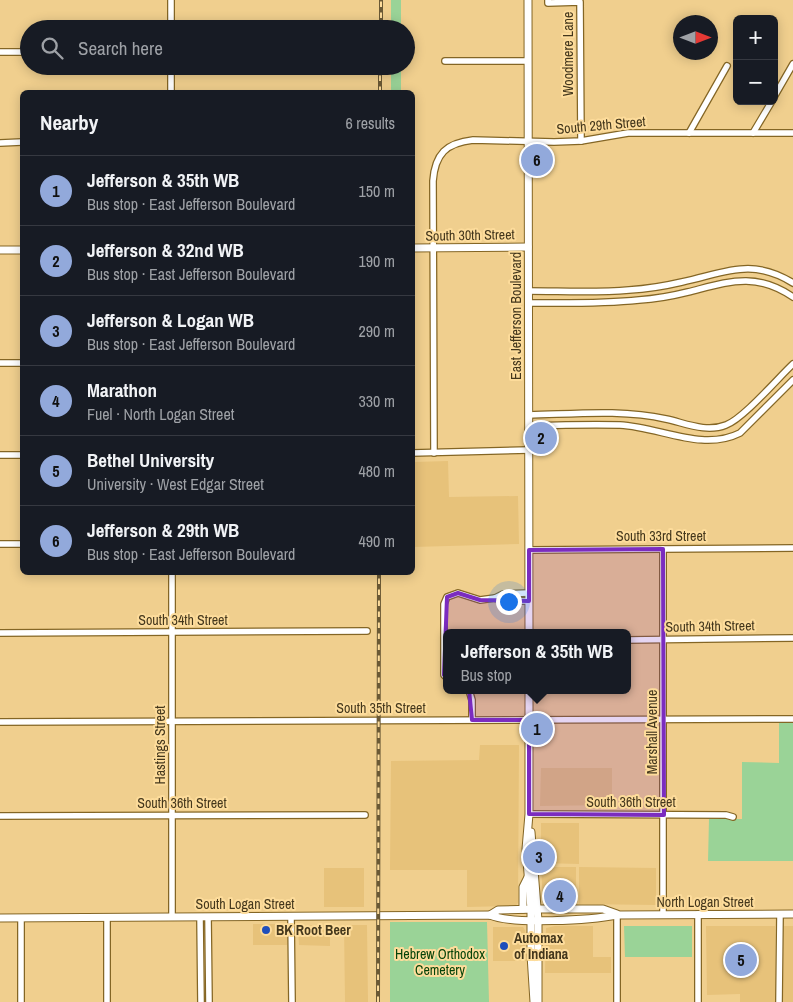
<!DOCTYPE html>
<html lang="en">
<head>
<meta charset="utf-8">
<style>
  :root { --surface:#171b24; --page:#20242c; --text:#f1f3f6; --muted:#9ea1a6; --line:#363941; --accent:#92a9db }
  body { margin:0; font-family:"Archivo Narrow",sans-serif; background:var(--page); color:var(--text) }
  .controls { position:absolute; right:15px; top:15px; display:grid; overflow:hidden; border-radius:8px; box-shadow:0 2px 12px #0003 }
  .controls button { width:45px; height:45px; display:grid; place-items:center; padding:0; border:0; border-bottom:1px solid var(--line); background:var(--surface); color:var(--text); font:25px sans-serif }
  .compass { position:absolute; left:673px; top:15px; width:45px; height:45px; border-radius:50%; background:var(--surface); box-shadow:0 2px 12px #0003; rotate:90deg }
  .you { position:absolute; left:508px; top:601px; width:18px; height:18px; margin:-12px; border:4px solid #fff; border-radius:50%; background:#1a73e8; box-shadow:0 0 0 8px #1a73e833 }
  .badge { display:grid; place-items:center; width:32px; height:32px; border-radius:50%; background:var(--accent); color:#111; font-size:16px; font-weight:700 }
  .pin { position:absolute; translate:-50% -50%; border:2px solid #fff; box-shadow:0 1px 5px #0006 }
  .popup { position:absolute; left:443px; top:629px; width:188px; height:65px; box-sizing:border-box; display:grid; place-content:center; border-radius:8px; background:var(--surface); filter:drop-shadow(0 1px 4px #0005); font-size:16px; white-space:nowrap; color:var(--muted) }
  .popup b { font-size:19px; color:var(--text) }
  .popup::after { content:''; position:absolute; left:50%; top:100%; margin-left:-10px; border:10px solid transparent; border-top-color:var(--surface) }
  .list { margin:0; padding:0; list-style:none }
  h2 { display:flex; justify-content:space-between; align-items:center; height:65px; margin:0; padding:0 20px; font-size:21px }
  h2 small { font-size:16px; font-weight:400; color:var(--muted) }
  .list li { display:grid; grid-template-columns:32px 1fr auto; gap:15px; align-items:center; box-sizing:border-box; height:70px; padding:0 20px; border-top:1px solid var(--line) }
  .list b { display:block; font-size:19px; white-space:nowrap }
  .list p { margin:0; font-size:16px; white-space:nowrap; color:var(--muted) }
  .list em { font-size:16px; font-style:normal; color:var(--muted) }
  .icon { flex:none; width:28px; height:28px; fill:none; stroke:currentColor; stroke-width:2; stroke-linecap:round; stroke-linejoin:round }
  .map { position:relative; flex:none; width:793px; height:1002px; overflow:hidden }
  .search { position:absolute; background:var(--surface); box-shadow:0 2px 12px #0003; left:20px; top:20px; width:395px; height:55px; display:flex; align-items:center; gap:12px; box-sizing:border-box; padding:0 18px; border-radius:28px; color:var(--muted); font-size:19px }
  .panel { position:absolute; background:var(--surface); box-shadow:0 2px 12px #0003; left:20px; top:90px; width:395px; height:485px; border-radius:8px }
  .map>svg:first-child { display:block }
</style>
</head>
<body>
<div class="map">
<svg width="793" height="1002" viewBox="0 0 793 1002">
  <rect width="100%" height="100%" fill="#f0cf8e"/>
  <g fill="#e7c27a">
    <polygon points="448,461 449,497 518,496 519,544 413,547 414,462"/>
    <polygon points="480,745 519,745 518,903 515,906 467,907 467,870 390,870 391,761 479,760"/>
    <polygon points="541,768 612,768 612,805 540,806"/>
    <polygon points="541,823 579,823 579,864 541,863"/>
    <polygon points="541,867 576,867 576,904 546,905 543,902"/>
    <polygon points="579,867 656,868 656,905 579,904"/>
    <rect x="324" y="868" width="40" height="39"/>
    <rect x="253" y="924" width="34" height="21"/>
    <polygon points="298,925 330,926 330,946 299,945"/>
    <polygon points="344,925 367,925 368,1002 345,1002"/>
    <polygon points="555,926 593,926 593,957 611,957 611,973 545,973 546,928"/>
    <polygon points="706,926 775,926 775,1002 740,1002 740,994 707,995"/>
    <polygon points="784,926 793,926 793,1002 783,1002"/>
    <polygon points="493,927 523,927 525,930 526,961 493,961"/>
  </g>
  <g fill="#9ad397">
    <rect x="391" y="0" width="10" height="29"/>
    <rect x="391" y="66" width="10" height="26"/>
    <polygon points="779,723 793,723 793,861 708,861 709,819 742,819 742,762 779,763"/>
    <polygon points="390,922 487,922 489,1002 390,1002"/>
    <polygon points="624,926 692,926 692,957 625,957"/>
  </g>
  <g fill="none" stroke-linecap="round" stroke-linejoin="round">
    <defs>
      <g id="minor">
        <polyline points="548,0 548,3 580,2 581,141"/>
        <polyline points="171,29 171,0"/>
        <polyline points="0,52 29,52"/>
        <polyline points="445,61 528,61"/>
        <polyline points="171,66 171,92"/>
        <polyline points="774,97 793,64"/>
        <polyline points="689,133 727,66"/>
        <polyline points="753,133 772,101"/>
        <polyline points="0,143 22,142"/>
        <path d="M 528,291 C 562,291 596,293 629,290 C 646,289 665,286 682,282 C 725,273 751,257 793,283"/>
        <path d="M 528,303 C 565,303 602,304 639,300 C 655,299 672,296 688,292 C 728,282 755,271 793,297"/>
        <polyline points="0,363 22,363"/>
        <path d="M 529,415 C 574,414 622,409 666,419 C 685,423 706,433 726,425 C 743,419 778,378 793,364"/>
        <path d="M 529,426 C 559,425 590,424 620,425 C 660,427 702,452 740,433 L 793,380"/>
        <polyline points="412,453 529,450"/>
        <path d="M 434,453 L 433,181 C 435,154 446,143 473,140 L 554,142 L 581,141 L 628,133 L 793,133"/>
        <polyline points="0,455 22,455"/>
        <polyline points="0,544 22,544"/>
        <polyline points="663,549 663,914"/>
        <polyline points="529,550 793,548"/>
        <polyline points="495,598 503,594 529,593"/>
        <polyline points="0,633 367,631"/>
        <polyline points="627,640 793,638"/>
        <polyline points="447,678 444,675 444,604 447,597 458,593 480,600 495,598 503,601 529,601"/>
        <polyline points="469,690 472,700 472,720"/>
        <polyline points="0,722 793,719"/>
        <polyline points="529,814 726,815 733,817"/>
        <polyline points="0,816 365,815"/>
        <polyline points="698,914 698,1002"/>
        <polyline points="617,915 617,1002"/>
        <polyline points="172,917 172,572"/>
        <polyline points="200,917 201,1002"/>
        <polyline points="208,917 209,1002"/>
        <polyline points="291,917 292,1002"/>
        <polyline points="21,918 21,1002"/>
        <polyline points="107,918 107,1002"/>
        <polyline points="779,1002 780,914"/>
      </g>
      <g id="tertiary">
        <polyline points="528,0 529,633"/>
        <polyline points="412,248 528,247"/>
        <polyline points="0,250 22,250"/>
        <polyline points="529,690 529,814 526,849 531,909 531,955 534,1002"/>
        <polyline points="531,832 538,920 538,1002"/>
        <polyline points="523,909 523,887 528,877"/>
        <polyline points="490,915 498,910 538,909 603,909 617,914"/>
        <path d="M 0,918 L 490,915 C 512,925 592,920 617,915 L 793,914"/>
      </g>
    </defs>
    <use href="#minor" stroke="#846625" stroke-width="8"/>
    <use href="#tertiary" stroke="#846625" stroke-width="9"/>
    <use href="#minor" stroke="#fff" stroke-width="5.5"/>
    <use href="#tertiary" stroke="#fff" stroke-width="7"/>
    <defs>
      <g id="rail">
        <polyline points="381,29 381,0"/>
        <polyline points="380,92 380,66"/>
        <polyline points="378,1002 379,572"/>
      </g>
    </defs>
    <use href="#rail" stroke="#6a5935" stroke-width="4"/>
    <use href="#rail" stroke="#fddc9b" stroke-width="2" stroke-dasharray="5.5" stroke-linecap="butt"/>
  </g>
  <path fill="#7b2cbf" fill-opacity="0.2" stroke="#7b2cbf" stroke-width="4" stroke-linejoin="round" d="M 663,549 L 664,815 L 529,814 L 529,720 L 472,720 L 469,690 L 444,675 L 447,597 L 458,593 L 480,600 L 529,601 L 529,550 Z"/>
  <g fill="#1f4ebb" stroke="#fddc9b" stroke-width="2">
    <circle cx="266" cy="930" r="5"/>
    <circle cx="504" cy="946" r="5"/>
  </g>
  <g text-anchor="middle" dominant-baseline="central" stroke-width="4" stroke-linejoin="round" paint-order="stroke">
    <g font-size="14" fill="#44371c" stroke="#fddc9b">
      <text transform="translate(568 54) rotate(-90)">Woodmere Lane</text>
      <text transform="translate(601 125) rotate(-5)">South 29th Street</text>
      <text transform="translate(470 235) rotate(-1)">South 30th Street</text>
      <text transform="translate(516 316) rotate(-90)">East Jefferson Boulevard</text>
      <text x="661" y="536">South 33rd Street</text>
      <text x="183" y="620">South 34th Street</text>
      <text transform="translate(710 626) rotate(-1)">South 34th Street</text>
      <text x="381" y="708">South 35th Street</text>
      <text transform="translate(652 732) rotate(-90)">Marshall Avenue</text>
      <text transform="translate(160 745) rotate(-90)">Hastings Street</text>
      <text x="631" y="802">South 36th Street</text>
      <text x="182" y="803">South 36th Street</text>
      <text x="705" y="902">North Logan Street</text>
      <text x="245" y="904">South Logan Street</text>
    </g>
    <g font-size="14" font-weight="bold" fill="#44371c" stroke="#fddc9b" text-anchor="start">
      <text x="276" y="930">BK Root Beer</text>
      <text x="514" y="938">Automax<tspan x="514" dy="16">of Indiana</tspan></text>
    </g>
    <g font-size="14" fill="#054309" stroke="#fddc9b">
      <text x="440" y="954">Hebrew Orthodox<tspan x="440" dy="16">Cemetery</tspan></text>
    </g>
  </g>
</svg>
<div class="controls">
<button>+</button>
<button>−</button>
</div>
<svg class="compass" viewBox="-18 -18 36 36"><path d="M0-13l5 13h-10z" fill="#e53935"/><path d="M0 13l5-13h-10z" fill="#9ea1a6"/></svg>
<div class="you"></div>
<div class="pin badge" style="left:537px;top:729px">1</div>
<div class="popup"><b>Jefferson &amp; 35th WB</b>Bus stop</div>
<div class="pin badge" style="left:541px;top:438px">2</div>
<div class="pin badge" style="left:539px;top:857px">3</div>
<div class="pin badge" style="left:560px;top:896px">4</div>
<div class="pin badge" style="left:741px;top:960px">5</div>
<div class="pin badge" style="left:537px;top:160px">6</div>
<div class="search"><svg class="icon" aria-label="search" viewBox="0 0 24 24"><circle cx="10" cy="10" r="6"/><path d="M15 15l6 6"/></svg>Search here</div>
<section class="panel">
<h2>Nearby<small>6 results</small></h2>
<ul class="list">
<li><span class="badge">1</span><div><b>Jefferson &amp; 35th WB</b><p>Bus stop · East Jefferson Boulevard</p></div><em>150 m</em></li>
<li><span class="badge">2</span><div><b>Jefferson &amp; 32nd WB</b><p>Bus stop · East Jefferson Boulevard</p></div><em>190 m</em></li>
<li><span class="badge">3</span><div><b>Jefferson &amp; Logan WB</b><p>Bus stop · East Jefferson Boulevard</p></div><em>290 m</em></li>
<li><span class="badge">4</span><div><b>Marathon</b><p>Fuel · North Logan Street</p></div><em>330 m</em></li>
<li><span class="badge">5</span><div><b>Bethel University</b><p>University · West Edgar Street</p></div><em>480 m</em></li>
<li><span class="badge">6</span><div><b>Jefferson &amp; 29th WB</b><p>Bus stop · East Jefferson Boulevard</p></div><em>490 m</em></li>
</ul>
</section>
</div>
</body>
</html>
